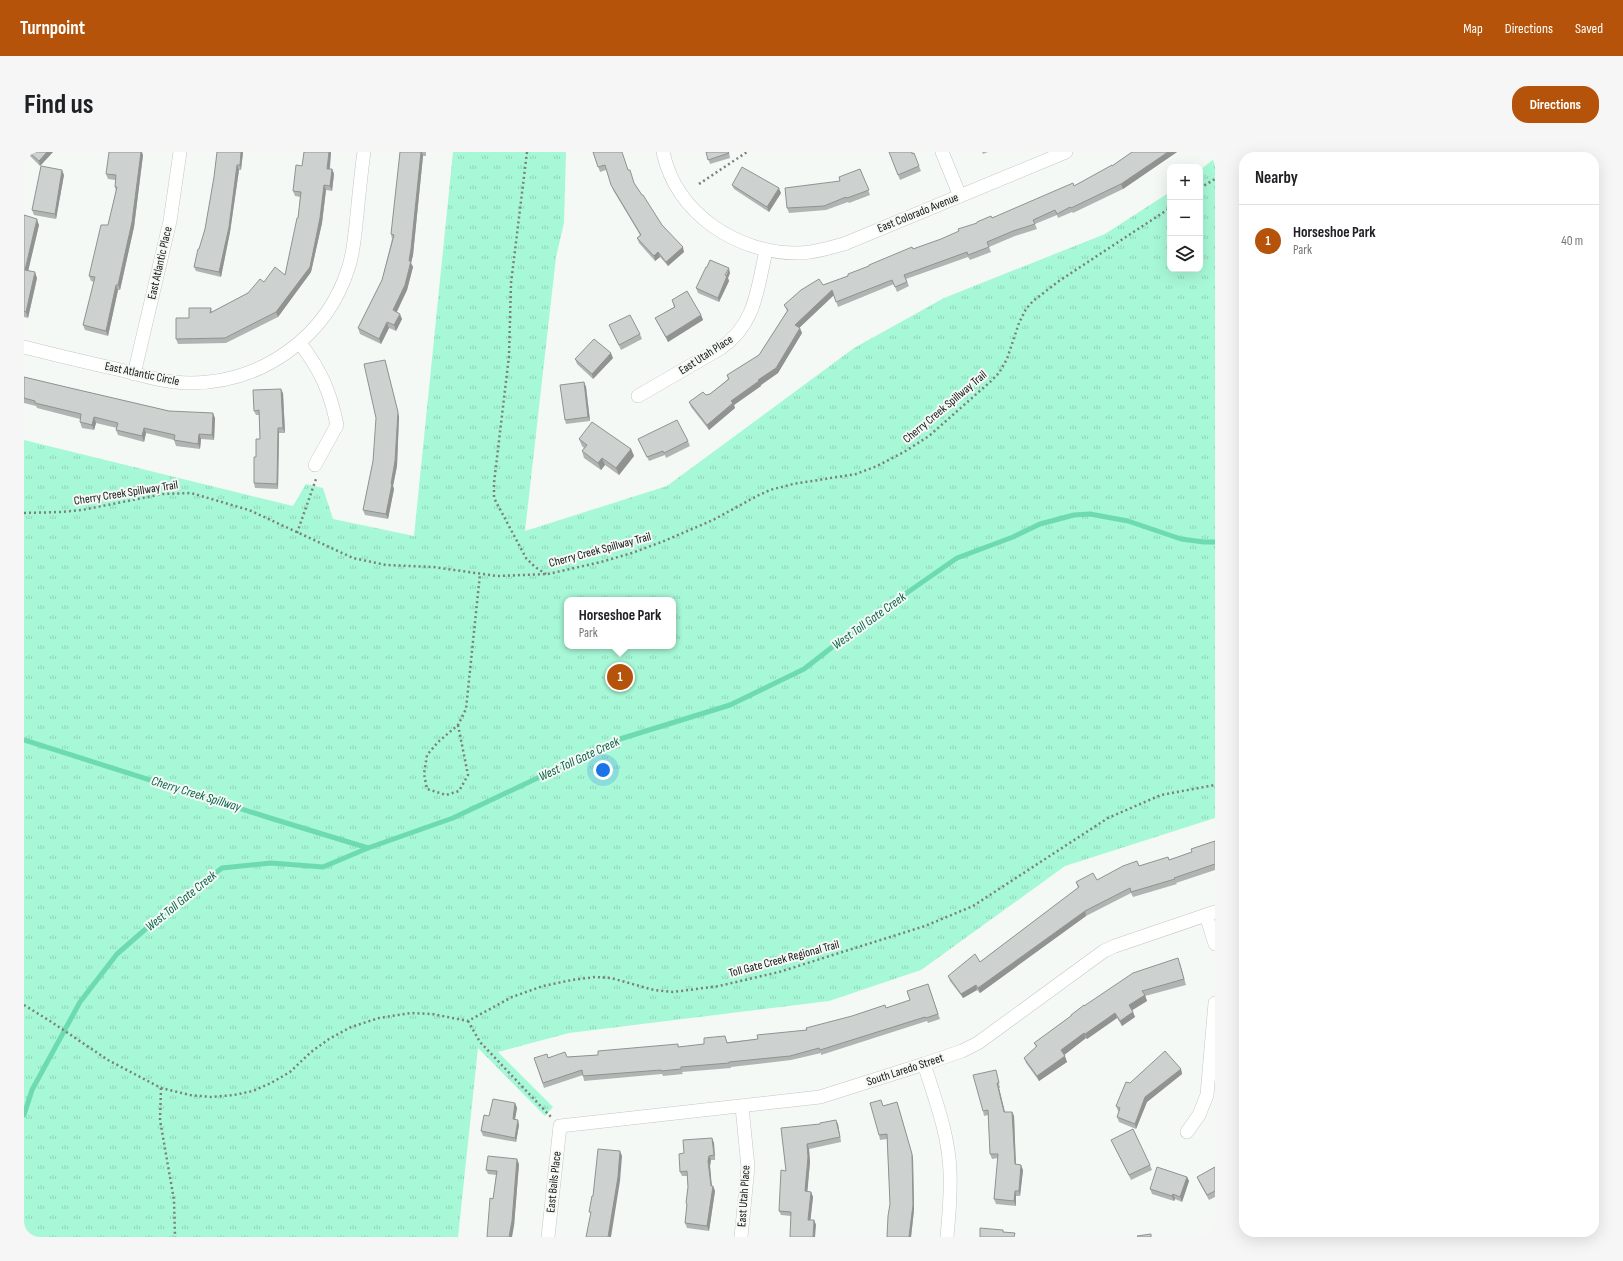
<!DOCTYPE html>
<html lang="en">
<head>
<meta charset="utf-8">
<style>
  :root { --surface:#fff; --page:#f6f6f6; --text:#202124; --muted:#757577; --line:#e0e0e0; --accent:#b45309 }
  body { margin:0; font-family:"Sofia Sans Condensed",sans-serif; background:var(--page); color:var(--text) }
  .controls { position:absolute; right:12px; top:12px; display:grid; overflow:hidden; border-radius:8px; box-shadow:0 4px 16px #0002 }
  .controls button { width:36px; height:36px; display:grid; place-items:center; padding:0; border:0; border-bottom:1px solid var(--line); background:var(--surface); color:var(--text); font:20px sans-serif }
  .you { position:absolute; left:579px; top:618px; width:14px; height:14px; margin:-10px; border:3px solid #fff; border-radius:50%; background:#1a73e8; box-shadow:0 0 0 6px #1a73e833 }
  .badge { display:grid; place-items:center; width:26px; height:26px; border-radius:50%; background:var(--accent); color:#fff; font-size:13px; font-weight:700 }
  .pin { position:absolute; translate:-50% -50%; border:2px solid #fff; box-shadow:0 1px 4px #0006 }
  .popup { position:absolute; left:540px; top:445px; width:112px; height:52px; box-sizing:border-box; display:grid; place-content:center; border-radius:8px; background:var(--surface); filter:drop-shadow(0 1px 3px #0005); font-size:13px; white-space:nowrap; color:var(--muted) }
  .popup b { font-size:15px; color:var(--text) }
  .popup::after { content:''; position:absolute; left:50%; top:100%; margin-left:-8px; border:8px solid transparent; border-top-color:var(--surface) }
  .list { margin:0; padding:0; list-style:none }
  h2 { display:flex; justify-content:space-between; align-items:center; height:52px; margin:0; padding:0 16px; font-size:17px }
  h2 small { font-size:13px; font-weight:400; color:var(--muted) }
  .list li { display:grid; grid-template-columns:26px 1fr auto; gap:12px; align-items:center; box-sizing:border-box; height:72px; padding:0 16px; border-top:1px solid var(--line) }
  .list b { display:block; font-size:15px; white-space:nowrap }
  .list p { margin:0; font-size:13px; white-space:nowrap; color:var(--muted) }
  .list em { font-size:13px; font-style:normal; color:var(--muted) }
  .icon { flex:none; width:22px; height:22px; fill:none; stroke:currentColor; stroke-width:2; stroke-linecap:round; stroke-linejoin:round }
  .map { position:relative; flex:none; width:1191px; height:1085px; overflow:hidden; border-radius:16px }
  header { display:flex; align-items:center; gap:24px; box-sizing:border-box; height:56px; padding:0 20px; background:var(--accent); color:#fff }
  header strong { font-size:19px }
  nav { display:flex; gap:22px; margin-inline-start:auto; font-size:14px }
  .intro { display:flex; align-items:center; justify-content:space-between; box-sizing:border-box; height:96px; padding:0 24px }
  h1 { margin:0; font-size:28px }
  .button { padding:10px 18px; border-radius:16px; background:var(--accent); color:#fff; font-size:14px; font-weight:700 }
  main { display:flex; gap:24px; padding:0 24px }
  aside { flex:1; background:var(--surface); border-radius:16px; box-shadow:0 4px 16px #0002 }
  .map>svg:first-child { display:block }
</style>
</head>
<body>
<header>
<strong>Turnpoint</strong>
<nav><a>Map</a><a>Directions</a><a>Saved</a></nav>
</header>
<div class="intro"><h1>Find us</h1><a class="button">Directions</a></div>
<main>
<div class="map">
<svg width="1191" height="1085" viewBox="0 0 1191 1085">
  <defs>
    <pattern id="park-tufts" width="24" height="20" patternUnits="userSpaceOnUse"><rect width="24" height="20" fill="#a7f8d7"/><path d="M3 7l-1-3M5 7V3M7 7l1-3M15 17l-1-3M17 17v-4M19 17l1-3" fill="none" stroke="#8fd4b8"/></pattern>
  </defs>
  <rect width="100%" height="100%" fill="#f4f9f6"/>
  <path fill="url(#park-tufts)" fill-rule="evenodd" d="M 429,0 L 542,0 L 540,71 L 532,105 L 501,379 L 643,334 L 830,196 L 920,146 L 1081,82 L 1146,40 L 1146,117 L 1176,117 L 1176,18 L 1191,6 L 1191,666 L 1041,714 L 897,818 L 805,849 L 545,881 L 474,900 L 529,955 L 521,964 L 454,896 L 434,1085 L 0,1085 L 0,288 L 269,354 L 282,332 L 299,336 L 309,367 L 390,384 ZM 543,448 L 649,448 L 649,494 L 543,494 Z"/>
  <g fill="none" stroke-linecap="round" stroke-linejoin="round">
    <g stroke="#6edab2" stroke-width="5">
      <polyline points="0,588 246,666 344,696"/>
      <polyline points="0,963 8,938 56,850 93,802 148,754 198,716 247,711 299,715 344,696 429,666 596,587 706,553 780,517 838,472 933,406 989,385 1016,372 1050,363 1066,362 1104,369 1157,387 1180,390 1191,390"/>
    </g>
    <defs>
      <g id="street">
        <path d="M 639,0 C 652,62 714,102 775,101 C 790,101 805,96 820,92 L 1042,0"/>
        <polyline points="918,0 936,44"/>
        <path d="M 276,191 C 297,219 306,239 313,273 L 291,313"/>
        <path d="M 0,195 C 32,203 65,211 97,218 C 120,224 143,231 166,231 C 239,231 304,184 325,114 C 330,98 331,80 333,63 C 335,42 337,21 340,0"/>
        <polyline points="110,222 146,69 156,0"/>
        <path d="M 614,244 L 697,196 C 732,172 733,137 742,99"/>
        <polyline points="1182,763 1191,792"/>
        <path d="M 900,912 C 911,947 925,983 926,1020 C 927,1042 925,1064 923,1085"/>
        <polyline points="1163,980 1175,963 1183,943 1191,851"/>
        <polyline points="524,1085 536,974 796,945 900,912 938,899 954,891 1080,799 1091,794 1191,760"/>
        <polyline points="717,1085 724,1015 718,955"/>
      </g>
    </defs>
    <use href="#street" stroke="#c3c7c5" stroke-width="14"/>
    <g stroke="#7c7f7e" stroke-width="2.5" stroke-dasharray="2 3" stroke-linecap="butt">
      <polyline points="503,0 487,131 485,204 470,331 470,346 502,406 511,415 522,422"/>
      <polyline points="675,32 723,0"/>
      <polyline points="1176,36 1191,27"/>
      <polyline points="0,361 36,360 58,358 139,342 167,341 225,358 329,406 362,413 409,415 473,424 524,422 577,410 608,401 640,389 689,368 733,344 746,338 769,332 832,322 853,314 880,300 905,284 966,230 975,221 983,207 995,171 1002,157 1009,149 1035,129 1146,56"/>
      <polyline points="273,381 292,327"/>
      <polyline points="434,573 444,623 435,639 422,643 403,637 400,622 403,603 414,590 434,573 442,557 456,422"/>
      <polyline points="0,853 26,869 84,908 137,936 166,943 187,945 210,943 229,939 247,931 266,920 287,900 305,887 327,875 355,866 387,861 408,862 444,869 488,845 519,834 548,828 571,825 587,826 630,838 649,840 695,834 755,820 901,774 949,754 1084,666 1137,643 1191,633"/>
      <polyline points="444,869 456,890 527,965"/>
      <polyline points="137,936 136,968 150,1048 151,1085"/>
    </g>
    <use href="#street" stroke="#fff" stroke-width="13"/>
  </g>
  <g fill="#b0b5b3">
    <polygon points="2,0 29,0 16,14"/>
    <polygon points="193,0 219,0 217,18 215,18 206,80 197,125 172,119 170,115 181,77 190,25"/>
    <polygon points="280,0 307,0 306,17 308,17 310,22 308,39 302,38 298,71 287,120 254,165 202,191 154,192 152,187 187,156 188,160 224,141 240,130 261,123 274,66 276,45 271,44 269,39 278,14"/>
    <polygon points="376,0 402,0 402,4 399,4 389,103 387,111 389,115 383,138 372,160 378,167 372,179 365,176 357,192 336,182 334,176 358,128 368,87 367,82"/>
    <polygon points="569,0 604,18 610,31 638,73 660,100 644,114 636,105 631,109 615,91 613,86 616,83 589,38 582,18 576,20"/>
    <polygon points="682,0 705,0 706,6 686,12"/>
    <polygon points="865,0 895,14 897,19 876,28"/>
    <polygon points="958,0 964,0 959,2"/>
    <polygon points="1108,0 1153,0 1099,37 1049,61 1048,60 1034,66 1033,63 1011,72 1013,77 991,84 965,95 967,100 946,108 944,105 882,127 885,134 873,140 870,132 814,155 810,143 775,176 778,181 754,221 737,233 737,234 710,253 711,256 685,278 667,255 665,250 686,242 704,227 703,223 735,203 763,159 760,153 799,133 824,124 889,97 917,87 968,66 1050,34 1088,14"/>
    <polygon points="119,3 110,75 96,138 94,138 84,184 61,178 59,173 70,130 67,129 65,124 84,73 92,39 91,35 91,28 84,27 82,22"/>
    <polygon points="836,17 846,43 825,51 824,50 802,58 765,61 763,56 816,29"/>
    <polygon points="40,23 32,67 10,63 8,58"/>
    <polygon points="708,33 757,41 745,60 710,37"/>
    <polygon points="0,63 15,73 4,118 13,126 4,166 0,165"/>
    <polygon points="706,121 704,126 705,129 695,150 674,141 672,136"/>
    <polygon points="648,148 677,163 679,168 644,190 633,170 631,166 650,155"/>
    <polygon points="585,173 616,182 618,187 597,198"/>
    <polygon points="589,206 569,227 553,212 551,207"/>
    <polygon points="362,213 375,265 373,314 369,334 370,337 364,367 341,363 339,358 349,309"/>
    <polygon points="0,225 42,235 145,259 191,266 190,288 177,287 176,297 152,294 150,288 122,281 120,290 94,283 92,278 93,276 72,271 70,278 58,276 56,270 56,267 13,256 12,254 0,251"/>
    <polygon points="560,230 562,235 566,269 542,272 541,268"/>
    <polygon points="259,241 261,281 255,281 254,337 231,336 230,331 232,305 236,287 235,263 232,263 230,259"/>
    <polygon points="555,287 607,297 610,304 595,323 581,313 577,318 560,306 558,299 560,296 558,294"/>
    <polygon points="614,287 664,289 666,294 642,306 641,303 625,309"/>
    <polygon points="1191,689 1191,718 1152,731 1153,732 1109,745 1107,741 1062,764 956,841 953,838 939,846 926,829 924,824 956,810 1054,736 1052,730 1073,728 1115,714 1145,708 1168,700"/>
    <polygon points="1156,811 1162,833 1121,844 1123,849 1108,858 1111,865 1098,874 1093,866 1063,887 1062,886 1040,903 1043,910 1015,929 1002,911 1000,906 1012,895 1010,891 1047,864 1047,863 1060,854"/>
    <polygon points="904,832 916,867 904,871 903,869 797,903 797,901 767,908 707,915 707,916 658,920 659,922 639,924 638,922 560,929 559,923 520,936 510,906 543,905 574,903 734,887 783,878 862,856 886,848"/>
    <polygon points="1157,917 1158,922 1123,950 1112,977 1095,970 1093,965 1095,960 1094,959 1092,954 1106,931"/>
    <polygon points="973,922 976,936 975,936 981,960 988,960 990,964 992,1013 999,1018 996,1044 992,1044 992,1054 972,1052 970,1047 974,1006 968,1007 966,1002 964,963 960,964 959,959"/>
    <polygon points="873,950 889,1006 890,1058 887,1085 863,1085 866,1052 863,987 856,988 855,983 859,954"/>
    <polygon points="491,951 493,956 491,968 495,973 492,990 459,984 457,979 465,964"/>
    <polygon points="814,972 817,990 785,997 786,1010 783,1040 787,1040 789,1045 786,1068 790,1068 792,1073 767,1064 757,1063 755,1059 762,1019 757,976"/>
    <polygon points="688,986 690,991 691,1008 687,1008 686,1014 688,1034 689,1034 691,1039 685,1079 663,1076 661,1071 663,1055 662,1051 664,1035 663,1024 658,1024 656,1020 660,1001"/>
    <polygon points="1087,988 1126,1013 1128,1018 1107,1028"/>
    <polygon points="495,1012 490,1074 469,1047 472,1023 464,1022 462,1018"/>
    <polygon points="1191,1015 1191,1045 1185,1048 1175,1030 1173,1025"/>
    <polygon points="1163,1025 1165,1029 1158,1050 1151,1047 1150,1049 1128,1042 1126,1037"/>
  </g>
  <g fill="#909392">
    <polygon points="23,0 29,0 16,14 15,9"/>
    <polygon points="117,0 118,0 119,3 110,75 96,138 94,133"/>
    <polygon points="217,0 219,0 217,18 216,13"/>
    <polygon points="305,0 307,0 305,22 303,17"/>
    <polygon points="397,0 398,0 399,4 389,103 387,111 389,115 383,138 371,164 369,158 385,109"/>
    <polygon points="1144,0 1153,0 1099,37 1097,32"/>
    <polygon points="213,13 215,18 206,80 197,125 195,120"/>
    <polygon points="308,17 310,22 308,39 306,34"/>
    <polygon points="38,18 40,23 32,67 31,62"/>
    <polygon points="300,33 302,38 298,71 287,120 254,165 252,160"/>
    <polygon points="755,36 757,41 745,60 743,55"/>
    <polygon points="13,67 15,73 3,124 1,118"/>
    <polygon points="659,95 660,100 644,114 642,110"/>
    <polygon points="634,100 636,105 631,109 630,104"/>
    <polygon points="705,116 706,121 704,126 705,129 695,150 694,146"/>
    <polygon points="11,120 13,126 4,166 2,160"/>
    <polygon points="92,133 94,138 84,184 82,179"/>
    <polygon points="808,138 810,143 773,178 771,173"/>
    <polygon points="376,162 378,167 372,179 370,173"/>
    <polygon points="677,163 679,168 644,190 642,185"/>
    <polygon points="363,170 365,176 357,192 355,187"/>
    <polygon points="776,176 778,181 754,221 737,233 737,234 710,253 711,256 685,278 683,273 707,249 734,228"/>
    <polygon points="587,201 589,206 569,227 568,222"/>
    <polygon points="361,208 375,265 373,314 369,334 370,337 364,367 362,362 367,332"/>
    <polygon points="560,230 562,235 566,269 564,265"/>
    <polygon points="257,237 259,241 261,281 259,276"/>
    <polygon points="189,261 191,266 190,288 188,283"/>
    <polygon points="70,265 72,271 70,278 68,273"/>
    <polygon points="120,276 122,281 120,290 118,284"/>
    <polygon points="254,276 255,281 254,337 253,332"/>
    <polygon points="175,282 177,287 176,297 174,292"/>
    <polygon points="607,297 610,304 595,323 592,316"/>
    <polygon points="578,306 581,313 577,318 574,311"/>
    <polygon points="1061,759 1062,764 956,841 954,836"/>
    <polygon points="952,833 953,838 939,846 937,842"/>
    <polygon points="1121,843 1123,849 1107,859 1105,853"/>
    <polygon points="1109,860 1111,865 1098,874 1096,869"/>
    <polygon points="1091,861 1093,866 1063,887 1061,882"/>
    <polygon points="1060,881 1062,886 1039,904 1037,898"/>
    <polygon points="1041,904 1043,910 1015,929 1013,924"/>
    <polygon points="1157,917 1158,922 1123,950 1112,977 1111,972 1121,945"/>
    <polygon points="973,931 975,936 982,965 980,960"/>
    <polygon points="873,950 889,1006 890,1058 887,1085 885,1085"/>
    <polygon points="491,951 493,956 490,972 489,967"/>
    <polygon points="988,960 990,964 992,1017 991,1012"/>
    <polygon points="494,968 495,973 492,990 491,986"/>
    <polygon points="812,968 814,972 817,990 816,985"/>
    <polygon points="688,986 690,991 691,1008 690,1003"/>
    <polygon points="783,992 785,997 786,1010 783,1044 781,1039"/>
    <polygon points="596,999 598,1004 596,1029 587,1085 584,1085"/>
    <polygon points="685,1004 687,1008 686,1014 688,1038 689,1034 691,1039 685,1079 683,1074 687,1034 684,1009"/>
    <polygon points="493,1007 495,1012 490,1074 488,1085 485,1085"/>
    <polygon points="997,1013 999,1018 996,1044 995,1039"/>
    <polygon points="1163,1025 1165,1029 1158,1050 1156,1045"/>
    <polygon points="991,1039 992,1044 992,1054 990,1049"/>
    <polygon points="787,1040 789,1045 786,1073 784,1068"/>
    <polygon points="1149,1042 1151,1047 1150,1049 1148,1044"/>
    <polygon points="790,1068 792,1073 791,1085 789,1085"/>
  </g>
  <g fill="#cdd2d0" stroke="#909392">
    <polygon points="5,0 23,0 15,9"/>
    <polygon points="85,0 117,0 108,70 94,133 92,133 82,179 59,173 71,125 65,124 77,73 84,73 93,35 91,35 92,23 82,22"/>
    <polygon points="193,0 217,0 216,13 213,13 205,75 195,120 170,115 174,97 175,97 181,77 190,25"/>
    <polygon points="280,0 305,0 303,17 308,17 306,34 300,33 296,66 286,115 252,160 201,186 152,187 152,166 165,166 165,156 187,156 186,161 224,141 236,127 240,130 251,115 261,123 273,66 274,66 277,40 269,39 272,13 278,14"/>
    <polygon points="376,0 397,0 387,97 385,109 387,109 381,133 369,158 376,162 370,173 363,170 355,187 334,176 358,128 370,83 367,82"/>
    <polygon points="569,0 598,0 604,18 606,18 610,31 618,43 619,43 638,73 659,95 642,110 634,100 630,104 613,86 617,83 587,33 581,13 574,15"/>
    <polygon points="682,0 704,0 705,1 684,8"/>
    <polygon points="865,0 888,0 888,2 890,1 895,14 874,23"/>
    <polygon points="1108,0 1144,0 1097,32 1047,56 1046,55 1033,62 1031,58 1009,68 1011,72 989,79 963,90 965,95 944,103 943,100 880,123 883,130 871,135 868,128 812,150 808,138 771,173 776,176 752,216 734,228 735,229 707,249 709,251 683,273 665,250 679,240 682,243 686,242 705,227 703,223 735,203 764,158 760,153 777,138 795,127 799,133 824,124 824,122 845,114 845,113 888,95 889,97 917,87 935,79 934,77 953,71 953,70 967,64 968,66 1049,31 1050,34 1088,13 1088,14"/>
    <polygon points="17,14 38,18 31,62 8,58"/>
    <polygon points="718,15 755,36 743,55 708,33"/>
    <polygon points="836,17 845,38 823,46 822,45 800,54 763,56 761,36 816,29 815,25"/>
    <polygon points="0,63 13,67 1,118 11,120 2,160 0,159"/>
    <polygon points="686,108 705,116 701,123 703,124 694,146 672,136 682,115 683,115"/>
    <polygon points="663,139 677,163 642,185 631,166 651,155 648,148"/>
    <polygon points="606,163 616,182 595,193 585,173"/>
    <polygon points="570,187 587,201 568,222 551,207"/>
    <polygon points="361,208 374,260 371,309 367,332 368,332 362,362 339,358 349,309 352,266 340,212"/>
    <polygon points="0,225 42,235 145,259 189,261 188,283 175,282 174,292 150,288 151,283 120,276 118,284 92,278 94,271 70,265 68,273 56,270 57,262 11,251 11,249 0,246"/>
    <polygon points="560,230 564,265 541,268 536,233"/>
    <polygon points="257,237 259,276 254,276 253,332 230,331 230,305 232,305 232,287 236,287 235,258 230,259 229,238"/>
    <polygon points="653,268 664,289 640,301 639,299 623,305 614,287"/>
    <polygon points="568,270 607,297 592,316 578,306 574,311 558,299 563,293 555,287"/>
    <polygon points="1191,689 1191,712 1150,726 1151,727 1107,740 1106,736 1061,759 954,836 952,833 937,842 924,824 951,802 956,810 1055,735 1052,730 1069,721 1073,728 1099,714 1113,709 1115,714 1144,705 1145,708 1168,700 1167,697"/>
    <polygon points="1154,806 1160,827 1118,839 1121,843 1105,853 1109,860 1096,869 1091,861 1061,882 1060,881 1037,898 1041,904 1013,924 1000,906 1013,894 1010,891 1047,864 1047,863 1060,853 1060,854 1109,821"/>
    <polygon points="904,832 914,862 902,866 901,865 796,898 795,896 766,904 705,910 705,911 657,915 657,917 637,919 637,918 559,924 558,918 519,931 510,906 523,902 524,906 541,900 543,905 574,903 574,899 654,892 654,895 680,892 680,886 701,884 703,891 734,887 733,883 783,878 782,876 828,864 861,853 862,856 886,848 883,839"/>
    <polygon points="1141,899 1157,917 1121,945 1111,972 1093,965 1096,956 1092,954 1102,930 1106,931"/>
    <polygon points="972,918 975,931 973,931 980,960 988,960 991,1012 997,1013 995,1039 991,1039 990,1049 970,1047 974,1002 966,1002 964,958 959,959 949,923"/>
    <polygon points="469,947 491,951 489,967 494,968 491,986 457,979 460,963 465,964"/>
    <polygon points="857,948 859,954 873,950 888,1002 889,1053 885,1085 863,1085 864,1064 866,1052 863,982 855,983 846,951"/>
    <polygon points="812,968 816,985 783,992 784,1005 781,1039 787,1040 784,1068 790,1068 789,1085 766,1085 767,1060 755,1059 757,1018 762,1019 757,976 796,972 796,971"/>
    <polygon points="1109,977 1126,1013 1105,1023 1087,988"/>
    <polygon points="688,986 690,1003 685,1004 684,1009 687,1034 689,1034 683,1074 661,1071 663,1052 662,1051 664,1035 663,1019 656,1020 655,1002 660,1001 659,988"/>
    <polygon points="574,997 596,999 594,1025 584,1085 562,1085 567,1060 565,1060 568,1044 569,1044"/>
    <polygon points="464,1004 493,1007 488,1069 485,1085 463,1085 466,1046 469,1047 473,1019 462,1018"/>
    <polygon points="1133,1015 1163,1025 1156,1045 1149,1042 1148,1044 1126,1037"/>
    <polygon points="1191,1015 1191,1039 1183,1043 1173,1025"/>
    <polygon points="956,1076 979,1078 979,1080 991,1081 990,1085 956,1085"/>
    <polygon points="1127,1082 1127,1085 1114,1085 1113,1084"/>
  </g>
  <g text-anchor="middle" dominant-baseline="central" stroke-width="4" stroke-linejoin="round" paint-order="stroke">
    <g font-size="12" fill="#151616" stroke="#f4f9f6">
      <text transform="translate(894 61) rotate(-22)">East Colorado Avenue</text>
      <text transform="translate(136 111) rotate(-77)">East Atlantic Place</text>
      <text transform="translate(682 203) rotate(-33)">East Utah Place</text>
      <text transform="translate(118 222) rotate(12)">East Atlantic Circle</text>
      <text transform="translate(921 255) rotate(-40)">Cherry Creek Spillway Trail</text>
      <text transform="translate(102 341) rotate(-9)">Cherry Creek Spillway Trail</text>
      <text transform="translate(576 398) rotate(-15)">Cherry Creek Spillway Trail</text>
      <text transform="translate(760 807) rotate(-15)">Toll Gate Creek Regional Trail</text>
      <text transform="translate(881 918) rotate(-18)">South Laredo Street</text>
      <text transform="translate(530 1030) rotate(-84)">East Bails Place</text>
      <text transform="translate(720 1044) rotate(-86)">East Utah Place</text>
    </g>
    <g font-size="13" font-style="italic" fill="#0b634a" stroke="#f4f9f6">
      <text transform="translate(845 469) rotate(-36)">West Toll Gate Creek</text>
      <text transform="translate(555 607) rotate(-25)">West Toll Gate Creek</text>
      <text transform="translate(172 642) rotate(17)">Cherry Creek Spillway</text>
      <text transform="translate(157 749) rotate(-39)">West Toll Gate Creek</text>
    </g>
  </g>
</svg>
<div class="controls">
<button>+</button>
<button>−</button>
<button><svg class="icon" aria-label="layers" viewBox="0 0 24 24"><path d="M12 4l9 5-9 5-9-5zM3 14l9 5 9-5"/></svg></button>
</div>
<div class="you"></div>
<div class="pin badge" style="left:596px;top:525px">1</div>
<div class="popup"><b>Horseshoe Park</b>Park</div>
</div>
<aside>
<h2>Nearby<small></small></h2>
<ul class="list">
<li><span class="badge">1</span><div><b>Horseshoe Park</b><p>Park</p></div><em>40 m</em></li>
</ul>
</aside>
</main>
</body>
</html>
